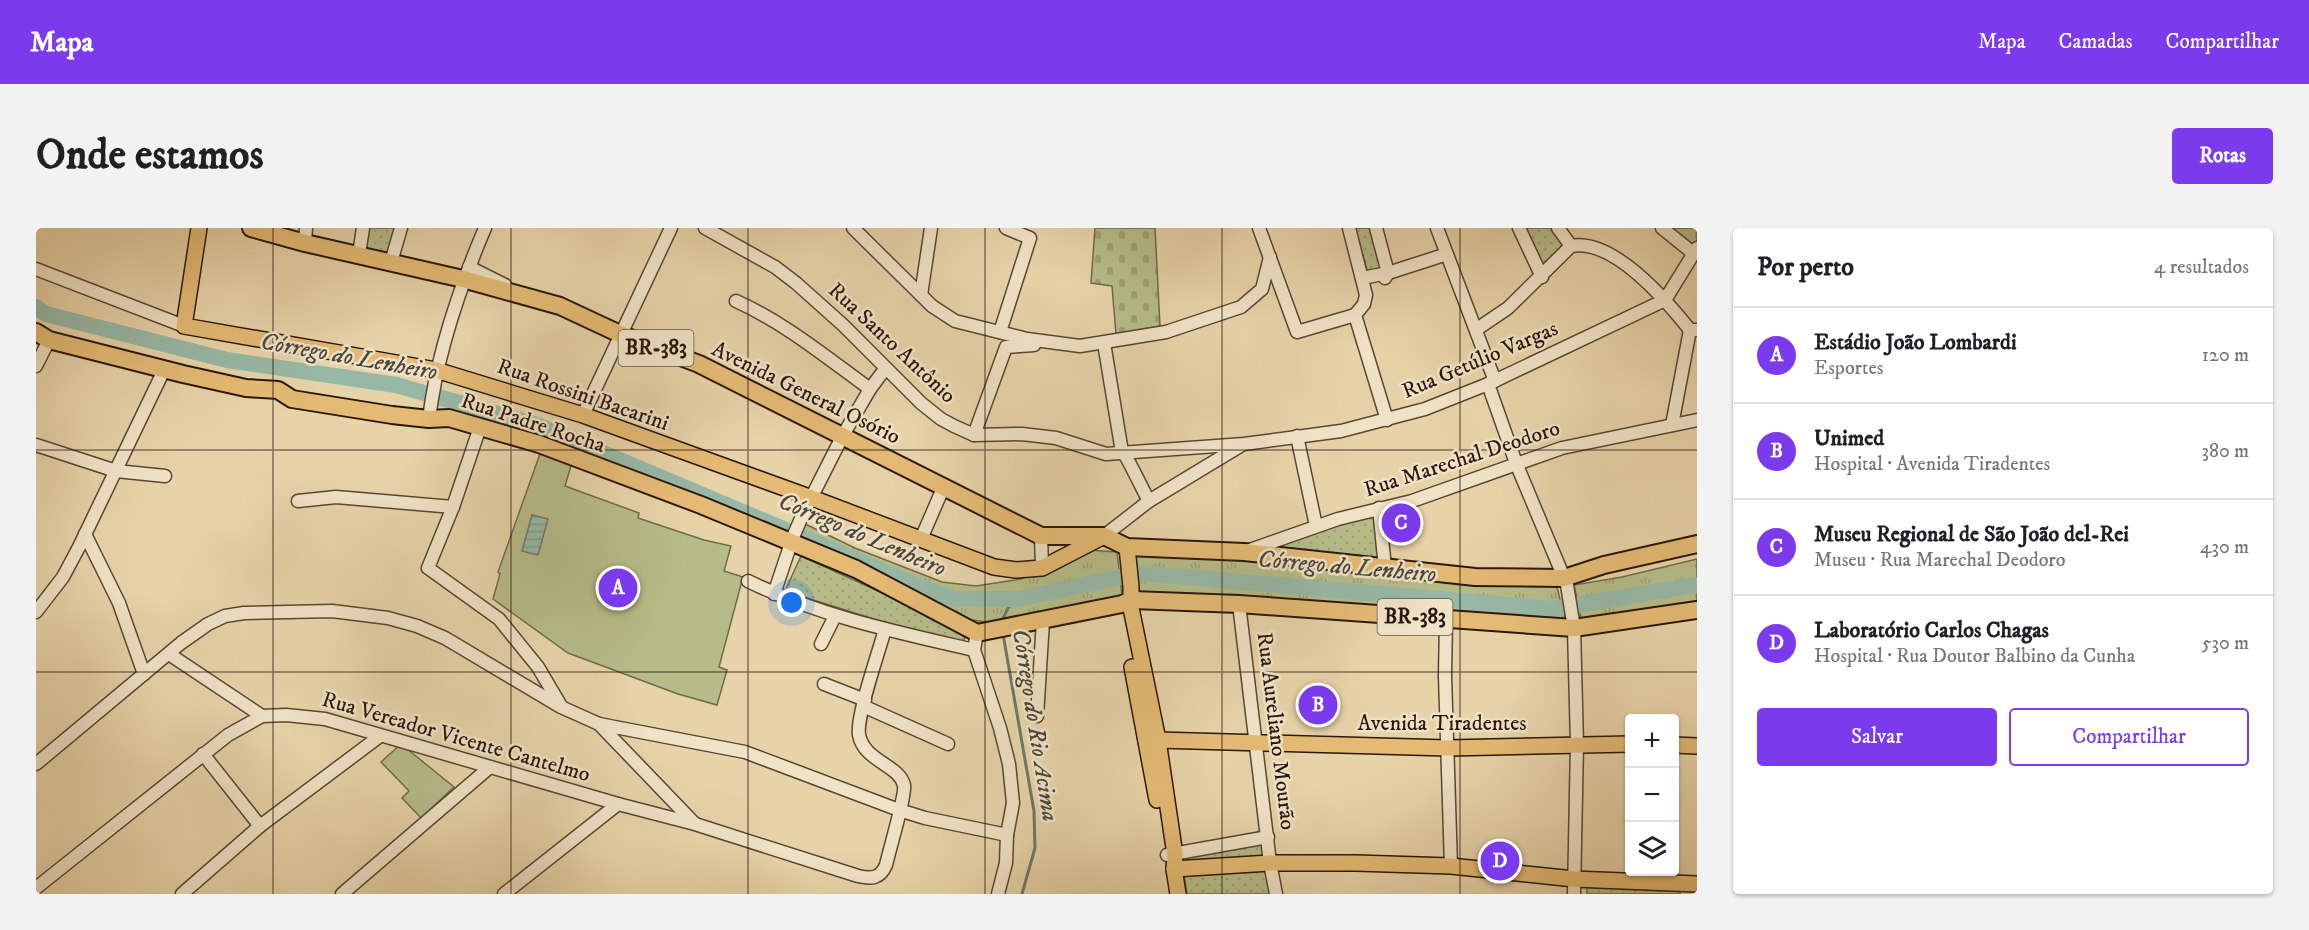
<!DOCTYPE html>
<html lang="pt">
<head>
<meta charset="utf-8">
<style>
  :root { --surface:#fff; --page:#f2f2f2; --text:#202124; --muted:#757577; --line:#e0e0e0; --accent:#7c3aed }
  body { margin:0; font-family:"IM FELL DW Pica",serif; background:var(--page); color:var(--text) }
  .controls { position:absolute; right:18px; bottom:18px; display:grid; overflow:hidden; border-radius:6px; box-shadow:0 2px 4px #0004 }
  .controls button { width:54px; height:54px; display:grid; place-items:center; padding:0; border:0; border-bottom:2px solid var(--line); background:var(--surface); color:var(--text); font:30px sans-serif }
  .you { position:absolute; left:756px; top:375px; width:21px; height:21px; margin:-15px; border:4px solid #fff; border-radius:50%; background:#1a73e8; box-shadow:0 0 0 9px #1a73e833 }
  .badge { display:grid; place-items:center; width:39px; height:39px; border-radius:50%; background:var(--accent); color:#fff; font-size:20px; font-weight:700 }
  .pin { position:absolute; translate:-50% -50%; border:3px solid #fff; box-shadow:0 2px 6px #0006 }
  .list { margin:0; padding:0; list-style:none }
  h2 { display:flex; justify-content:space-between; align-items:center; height:78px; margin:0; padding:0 24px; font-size:26px }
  h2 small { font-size:20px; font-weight:400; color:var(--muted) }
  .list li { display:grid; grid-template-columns:39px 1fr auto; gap:18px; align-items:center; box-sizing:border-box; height:96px; padding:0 24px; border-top:2px solid var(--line) }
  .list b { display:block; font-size:22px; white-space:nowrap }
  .list p { margin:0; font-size:20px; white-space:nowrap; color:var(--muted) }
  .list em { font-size:20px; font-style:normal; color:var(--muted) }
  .actions { display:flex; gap:12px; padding:18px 24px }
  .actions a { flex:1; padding:14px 0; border:2px solid var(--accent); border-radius:6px; text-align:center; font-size:21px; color:var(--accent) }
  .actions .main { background:var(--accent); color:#fff }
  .icon { flex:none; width:33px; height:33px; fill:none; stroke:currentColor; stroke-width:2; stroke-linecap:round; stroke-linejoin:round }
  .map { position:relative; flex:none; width:1661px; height:666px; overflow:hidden; border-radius:6px }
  header { display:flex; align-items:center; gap:36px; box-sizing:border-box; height:84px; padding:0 30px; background:var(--accent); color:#fff }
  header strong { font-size:28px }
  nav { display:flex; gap:33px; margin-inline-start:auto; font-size:21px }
  .intro { display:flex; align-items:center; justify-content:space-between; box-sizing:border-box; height:144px; padding:0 36px }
  h1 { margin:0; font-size:42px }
  .button { padding:15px 27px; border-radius:6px; background:var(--accent); color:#fff; font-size:21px; font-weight:700 }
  main { display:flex; gap:36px; padding:0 36px }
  aside { flex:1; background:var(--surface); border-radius:6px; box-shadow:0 2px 4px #0004 }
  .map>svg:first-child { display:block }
</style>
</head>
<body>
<header>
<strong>Mapa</strong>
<nav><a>Mapa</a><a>Camadas</a><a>Compartilhar</a></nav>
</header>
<div class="intro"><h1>Onde estamos</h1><a class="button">Rotas</a></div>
<main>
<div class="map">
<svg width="1661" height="666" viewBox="0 0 1661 666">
  <defs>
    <pattern id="grass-tufts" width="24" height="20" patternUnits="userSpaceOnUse" patternTransform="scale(1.5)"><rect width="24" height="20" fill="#b6bc88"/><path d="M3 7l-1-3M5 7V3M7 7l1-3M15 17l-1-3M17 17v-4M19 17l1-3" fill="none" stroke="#9da174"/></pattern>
    <pattern id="cemetery-stones" width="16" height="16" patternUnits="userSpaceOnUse" patternTransform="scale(1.5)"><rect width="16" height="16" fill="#b6bc88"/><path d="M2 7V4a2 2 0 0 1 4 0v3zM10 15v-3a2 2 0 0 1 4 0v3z" fill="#9da174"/></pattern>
    <pattern id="park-dots" width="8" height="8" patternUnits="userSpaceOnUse" patternTransform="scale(1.5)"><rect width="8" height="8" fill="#b6bc88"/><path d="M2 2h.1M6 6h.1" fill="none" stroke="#9da174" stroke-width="1.8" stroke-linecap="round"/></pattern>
    <pattern id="water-rules" width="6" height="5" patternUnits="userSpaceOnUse" patternTransform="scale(1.5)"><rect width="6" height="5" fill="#97b8a6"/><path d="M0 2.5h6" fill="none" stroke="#829d8e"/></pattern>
  </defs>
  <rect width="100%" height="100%" fill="#e7d3a8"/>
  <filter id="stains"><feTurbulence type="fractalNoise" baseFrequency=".00333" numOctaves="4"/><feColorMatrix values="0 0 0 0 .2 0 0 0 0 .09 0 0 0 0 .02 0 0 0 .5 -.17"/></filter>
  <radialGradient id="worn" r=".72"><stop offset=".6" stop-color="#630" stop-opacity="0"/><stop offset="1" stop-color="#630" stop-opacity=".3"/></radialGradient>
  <g fill="url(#grass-tufts)" stroke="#706a4b" stroke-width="1.5">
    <polygon points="769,296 819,320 906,354 940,358 985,351 1052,322 1081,324 1086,367 956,395 936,392 762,314"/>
    <polygon points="1095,323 1521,359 1530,395 1100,366"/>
    <polygon points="1661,331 1661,376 1546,395 1538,357 1586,349"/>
  </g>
  <g fill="url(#cemetery-stones)" stroke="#706a4b" stroke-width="1.5">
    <polygon points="1059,0 1119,0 1124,98 1080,106 1076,58 1055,55"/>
    <polygon points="1631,0 1661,0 1661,12 1655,20"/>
  </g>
  <g fill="url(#park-dots)" stroke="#706a4b" stroke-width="1.5">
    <polygon points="332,0 359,0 352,26 328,20"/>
    <polygon points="1319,0 1338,0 1349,40 1332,45"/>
    <polygon points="1486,0 1519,0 1530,18 1507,41"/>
    <polygon points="1342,283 1346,333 1221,322"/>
    <polygon points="765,328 926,401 929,407 928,414 860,398 749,363"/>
    <polygon points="1227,613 1230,634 1147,637 1147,630"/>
    <polygon points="1231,640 1236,666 1151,666 1148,646"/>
    <polygon points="1551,659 1644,661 1644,666 1551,666"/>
  </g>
  <g fill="#b6bc88" stroke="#706a4b" stroke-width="1.5">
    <polygon points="505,223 536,234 529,258 603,285 602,290 668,312 695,318 688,343 707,349 683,439 691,442 681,477 642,466 532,425 457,371 464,346 462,344"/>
    <polygon points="365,516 418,559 385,590 366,570 373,563 345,534"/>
  </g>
  <polygon fill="url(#water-rules)" stroke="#6b7869" stroke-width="1.5" points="496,287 512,291 502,327 486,323"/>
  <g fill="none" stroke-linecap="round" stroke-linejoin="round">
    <g stroke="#6b7869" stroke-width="3">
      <polyline points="966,393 972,380 982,371"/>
      <polyline points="967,406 998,583 999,620 986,666"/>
    </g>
    <polyline stroke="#97b8a6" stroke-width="16" points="0,79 10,86 191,132 360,157 501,197 887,360 918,371 982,371 1103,345 1517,381 1661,357"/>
    <defs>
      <g id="minor">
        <polyline points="669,0 739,39 760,55 807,97 885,175 905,191 918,198 938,207 986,206 1020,210 1070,226 1208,216 1305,203 1389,181 1452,156 1629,72 1661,20"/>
        <polyline points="817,0 896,78 919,93 991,111 1044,118 1130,104 1205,79 1226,61 1234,29"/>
        <polyline points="1223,0 1261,104 1319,87"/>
        <polyline points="1313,0 1330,67 1328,76 1319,87"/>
        <polyline points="1340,0 1352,45 1349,50"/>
        <polyline points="1401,0 1459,153"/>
        <polyline points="1483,0 1506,49"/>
        <polyline points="1522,0 1535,18"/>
        <polyline points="1626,0 1657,25"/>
        <polyline points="269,15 270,0"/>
        <path d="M 1535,18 C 1577,10 1630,72 1654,102 L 1661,102"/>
        <polyline points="323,26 327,0"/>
        <polyline points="355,34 365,0"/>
        <polyline points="433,39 469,57"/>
        <polyline points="0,41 148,98"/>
        <polyline points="1326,50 1352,45 1411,26"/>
        <polyline points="885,67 895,0"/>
        <path d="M 700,73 C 749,95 790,129 834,161"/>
        <polyline points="1319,87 1351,192"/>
        <polyline points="1441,101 1472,80 1535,18"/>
        <polyline points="964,104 994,10 970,0"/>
        <path d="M 1068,115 L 1086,224 C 1091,227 1108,265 1113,273"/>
        <polyline points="0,138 13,112"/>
        <polyline points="1452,156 1480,235 1531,357 1538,400 1541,516 1538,666"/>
        <polyline points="547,187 635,0"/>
        <path d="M 393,191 C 401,125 423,61 449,0"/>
        <polyline points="1636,197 1654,102"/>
        <polyline points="444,199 417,279 392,340 463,391 502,439 525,478"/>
        <polyline points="938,207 970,119 998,117"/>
        <polyline points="1261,208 1280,298"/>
        <polyline points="0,217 80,243 129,248"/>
        <polyline points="262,273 300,269 417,279"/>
        <polyline points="1343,280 1349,340"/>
        <polyline points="49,306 83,375 108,446"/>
        <polyline points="1005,308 1006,340"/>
        <polyline points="1068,308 1113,273 1204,218"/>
        <polyline points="885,311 908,258"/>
        <polyline points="1211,323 1302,291 1376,273 1526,220 1661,192"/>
        <path d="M 712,353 C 783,388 860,404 938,422"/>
        <polyline points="738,366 757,309 767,286 806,209 834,161 849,141"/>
        <polyline points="1203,376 1234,635 1240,666"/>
        <polyline points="0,384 27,349 43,319 128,142"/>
        <polyline points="1410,392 1409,448 1415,638"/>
        <polyline points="941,405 938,422 964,500 973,536 977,575 971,607 970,635 962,666"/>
        <polyline points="785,416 799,388"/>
        <polyline points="133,426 226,488"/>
        <polyline points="788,456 829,472"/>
        <polyline points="827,478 912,516"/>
        <polyline points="1001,488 1007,393"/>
        <polyline points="563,496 658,595"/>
        <polyline points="167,526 224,598"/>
        <polyline points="0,536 145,415 172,396 189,388 208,385 296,383 352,390 381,398 409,410 525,479 563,496 709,524 863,582 889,590 971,607"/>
        <polyline points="1131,627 1232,609"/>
        <path d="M 0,660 L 192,507 L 226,488 L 250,487 L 289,491 L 582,576 L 659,596 L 822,648 C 835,651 844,651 850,637 C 853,623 870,567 868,557 C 863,537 828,533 823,507 C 820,488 843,424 849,401"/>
        <polyline points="146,666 224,598 344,508"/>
        <polyline points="306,666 454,539"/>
        <polyline points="468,666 582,576"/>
      </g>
      <g id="major">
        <polyline points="163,0 148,98 400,142 547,187 776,270 958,339 980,342 1006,340 1068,308"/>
        <polyline points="1091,319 1095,359 1095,380 1122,512 1139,627 1138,641 1142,666"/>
        <polyline points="1096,439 1121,572"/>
        <polyline points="1110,513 1122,512 1412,520 1594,516"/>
        <polyline points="1638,517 1661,518"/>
        <polyline points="1138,641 1234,635 1320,635 1415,638 1538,651 1661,656"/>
      </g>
      <g id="highway">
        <polyline points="215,0 269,15 427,51 524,78 584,106 663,136 1005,308 1068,308 1091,319 1208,324 1439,349 1528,350 1568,337 1661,316"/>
        <polyline points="0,104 13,112 147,146 210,160 242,162 256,171 356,187 393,191 413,190 503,216 665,277 820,341 941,405 1086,376 1096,372 1203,376 1538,400 1661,382"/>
      </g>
    </defs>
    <use href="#minor" stroke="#594634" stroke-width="15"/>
    <use href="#major" stroke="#2a170e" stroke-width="18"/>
    <use href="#highway" stroke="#2a170e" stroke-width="20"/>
    <use href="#minor" stroke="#efe2c6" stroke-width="12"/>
    <use href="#major" stroke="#e4ba74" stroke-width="15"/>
    <use href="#highway" stroke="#e4ba74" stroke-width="16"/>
  </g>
  <path fill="none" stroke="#2a170e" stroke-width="1.5" stroke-opacity="0.55" d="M 237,0 L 237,666M 475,0 L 475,666M 712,0 L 712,666M 949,0 L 949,666M 1186,0 L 1186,666M 1424,0 L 1424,666M 0,222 L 1661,222M 0,444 L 1661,444"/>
  <g text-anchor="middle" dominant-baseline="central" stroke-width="5" stroke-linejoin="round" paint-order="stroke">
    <g fill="#efe2c6" stroke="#655445" stroke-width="1.5">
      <rect x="582.5" y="102" width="75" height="36" rx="4.5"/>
      <rect x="1341.5" y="371" width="75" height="36" rx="4.5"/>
    </g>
    <g font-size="21" font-weight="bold" fill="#2a170e">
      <text x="620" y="120">BR-383</text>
      <text x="1379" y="389">BR-383</text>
    </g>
    <g font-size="22" fill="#2a170e" stroke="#efe2c6">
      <text transform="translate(856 115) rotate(43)">Rua Santo Antônio</text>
      <text transform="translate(1444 132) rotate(-23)">Rua Getúlio Vargas</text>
      <text transform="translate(770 165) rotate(26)">Avenida General Osório</text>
      <text transform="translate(547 167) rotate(19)">Rua Rossini Bacarini</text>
      <text transform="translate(497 195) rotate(18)">Rua Padre Rocha</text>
      <text transform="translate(1426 231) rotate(-18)">Rua Marechal Deodoro</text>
      <text x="1406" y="495">Avenida Tiradentes</text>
      <text transform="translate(1240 503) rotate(83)">Rua Aureliano Mourão</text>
      <text transform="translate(420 509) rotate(16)">Rua Vereador Vicente Cantelmo</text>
    </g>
    <g font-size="24" font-style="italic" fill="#4b473c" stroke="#efe2c6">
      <text transform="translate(313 129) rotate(10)">Córrego do Lenheiro</text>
      <text transform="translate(826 307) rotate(23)">Córrego do Lenheiro</text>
      <text transform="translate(1311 339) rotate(5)">Córrego do Lenheiro</text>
      <text transform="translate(999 497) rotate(81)">Córrego do Rio Acima</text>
    </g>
  </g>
  <rect width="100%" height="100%" filter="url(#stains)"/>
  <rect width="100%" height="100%" fill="url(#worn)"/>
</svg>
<div class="controls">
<button>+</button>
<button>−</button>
<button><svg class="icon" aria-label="layers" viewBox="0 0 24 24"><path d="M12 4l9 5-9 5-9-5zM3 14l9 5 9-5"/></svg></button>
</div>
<div class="you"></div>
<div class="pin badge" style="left:582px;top:360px">A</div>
<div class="pin badge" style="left:1282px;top:477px">B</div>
<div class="pin badge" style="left:1365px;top:295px">C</div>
<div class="pin badge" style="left:1464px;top:633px">D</div>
</div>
<aside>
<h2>Por perto<small>4 resultados</small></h2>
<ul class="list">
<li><span class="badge">A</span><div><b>Estádio João Lombardi</b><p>Esportes</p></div><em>120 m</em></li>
<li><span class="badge">B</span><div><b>Unimed</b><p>Hospital · Avenida Tiradentes</p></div><em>380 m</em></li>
<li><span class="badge">C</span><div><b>Museu Regional de São João del-Rei</b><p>Museu · Rua Marechal Deodoro</p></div><em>430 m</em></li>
<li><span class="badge">D</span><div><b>Laboratório Carlos Chagas</b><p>Hospital · Rua Doutor Balbino da Cunha</p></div><em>530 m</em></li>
</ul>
<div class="actions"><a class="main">Salvar</a><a>Compartilhar</a></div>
</aside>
</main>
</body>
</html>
